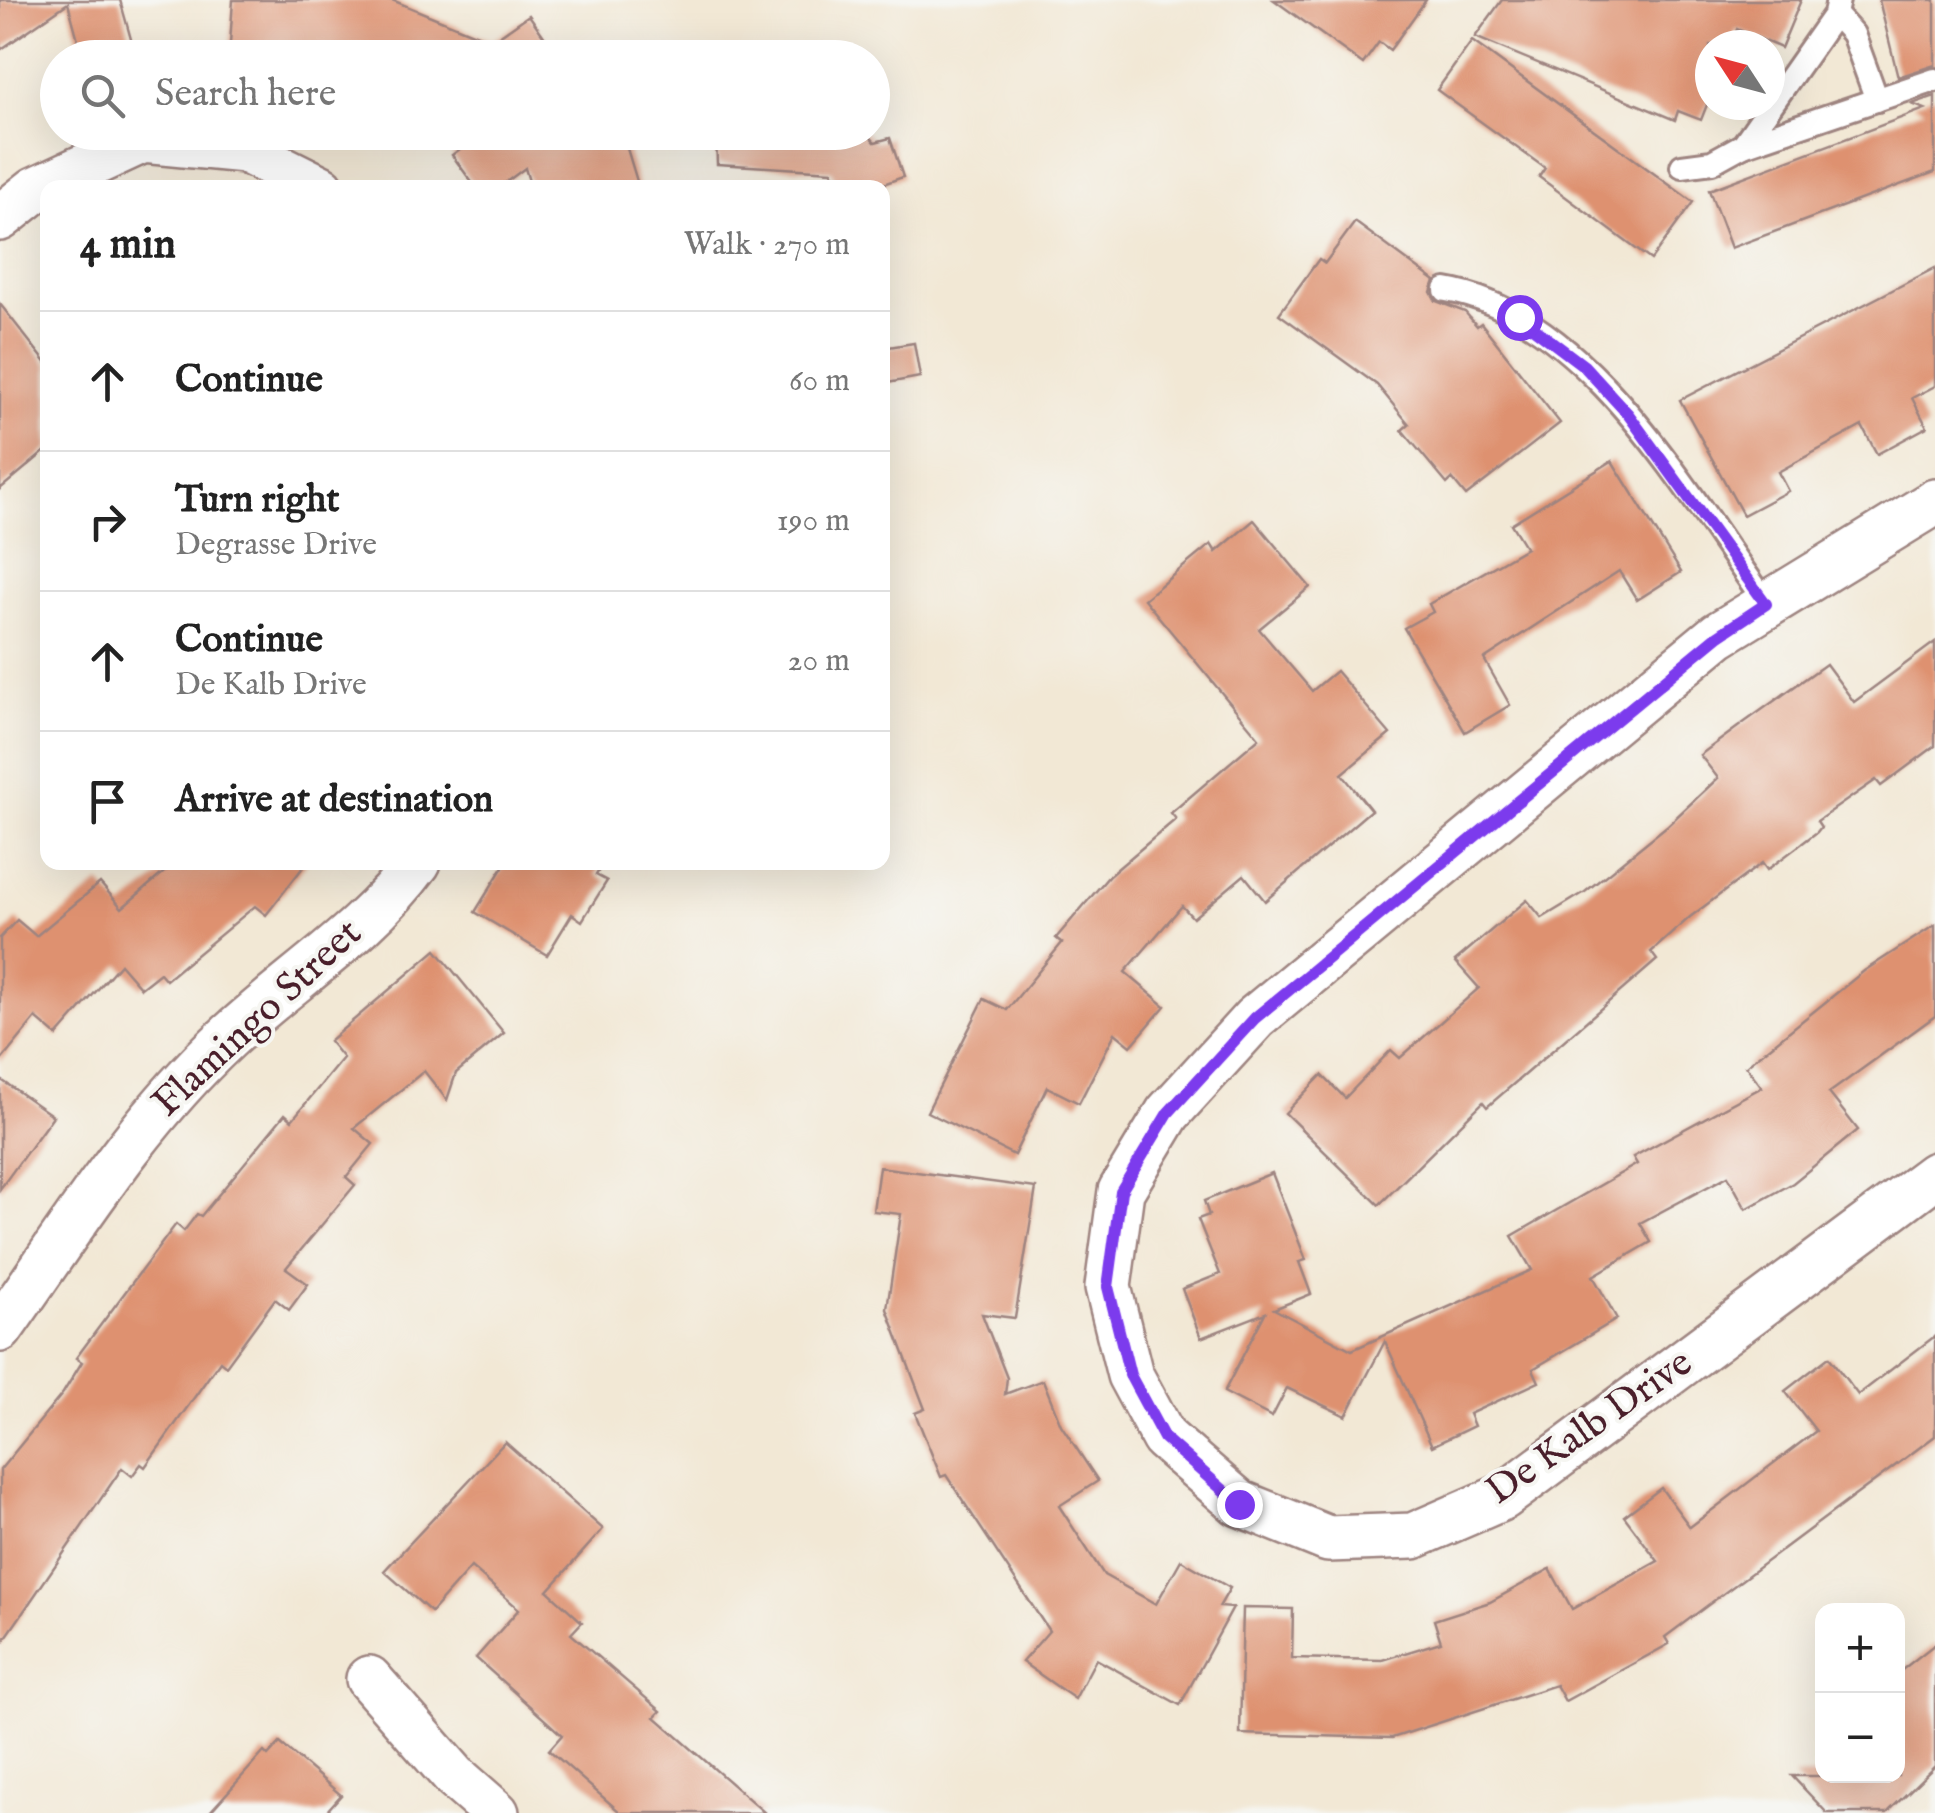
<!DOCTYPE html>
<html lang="en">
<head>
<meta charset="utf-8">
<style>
  :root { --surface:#fff; --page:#f6f6f6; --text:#222; --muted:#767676; --line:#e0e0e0 }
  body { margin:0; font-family:"IM FELL English",serif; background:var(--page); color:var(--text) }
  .controls { position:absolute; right:30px; bottom:30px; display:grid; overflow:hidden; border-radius:20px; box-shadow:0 10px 40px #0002 }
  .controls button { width:90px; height:90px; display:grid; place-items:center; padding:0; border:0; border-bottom:2px solid var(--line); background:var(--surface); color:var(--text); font:50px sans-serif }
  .compass { position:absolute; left:1695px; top:30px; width:90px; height:90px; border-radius:50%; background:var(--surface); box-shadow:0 10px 40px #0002; rotate:306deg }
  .stop { position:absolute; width:30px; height:30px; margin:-22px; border:8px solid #7c3aed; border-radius:50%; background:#fff }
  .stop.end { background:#7c3aed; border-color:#fff; box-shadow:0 2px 10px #0008 }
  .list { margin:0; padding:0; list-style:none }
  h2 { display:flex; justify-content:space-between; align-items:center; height:130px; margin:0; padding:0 40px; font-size:42px }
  h2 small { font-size:32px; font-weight:400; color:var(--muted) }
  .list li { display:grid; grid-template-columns:65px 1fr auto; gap:30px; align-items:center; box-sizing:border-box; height:140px; padding:0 40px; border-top:2px solid var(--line) }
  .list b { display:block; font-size:38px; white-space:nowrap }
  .list p { margin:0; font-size:32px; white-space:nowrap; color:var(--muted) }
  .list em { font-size:32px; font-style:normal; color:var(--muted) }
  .icon { flex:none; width:55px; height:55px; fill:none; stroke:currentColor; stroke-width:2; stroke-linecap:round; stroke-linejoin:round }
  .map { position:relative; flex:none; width:1935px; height:1813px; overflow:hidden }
  .search { position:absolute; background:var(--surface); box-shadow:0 10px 40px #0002; left:40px; top:40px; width:850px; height:110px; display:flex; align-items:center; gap:25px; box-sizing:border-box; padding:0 35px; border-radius:55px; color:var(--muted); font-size:38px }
  .panel { position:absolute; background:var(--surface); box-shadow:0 10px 40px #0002; left:40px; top:180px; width:850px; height:690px; border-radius:20px }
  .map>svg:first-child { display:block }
</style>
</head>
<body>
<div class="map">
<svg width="1935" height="1813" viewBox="0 0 1935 1813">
  <rect width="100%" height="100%" fill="#f6f6f2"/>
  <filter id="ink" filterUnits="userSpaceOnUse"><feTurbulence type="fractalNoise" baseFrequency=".01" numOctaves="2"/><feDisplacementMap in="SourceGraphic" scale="20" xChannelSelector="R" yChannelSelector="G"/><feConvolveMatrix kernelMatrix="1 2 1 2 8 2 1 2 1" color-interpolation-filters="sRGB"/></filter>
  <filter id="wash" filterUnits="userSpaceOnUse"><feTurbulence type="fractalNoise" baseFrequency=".0048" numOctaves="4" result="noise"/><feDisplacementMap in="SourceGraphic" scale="40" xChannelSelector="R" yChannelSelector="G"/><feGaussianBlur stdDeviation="2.25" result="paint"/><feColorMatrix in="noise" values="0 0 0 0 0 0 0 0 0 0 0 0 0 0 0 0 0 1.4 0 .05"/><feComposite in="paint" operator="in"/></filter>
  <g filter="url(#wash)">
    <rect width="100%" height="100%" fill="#f2e8d5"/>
    <g id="blocks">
      <g fill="#de916f">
        <polygon points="0,0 120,0 134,50 83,58 68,3 0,50"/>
        <polygon points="233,0 392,0 492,41 529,15 559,58 229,58"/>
        <polygon points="1274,0 1426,0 1390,50 1379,42 1363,64"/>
        <polygon points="1502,0 1801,0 1781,48 1737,29 1731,45 1710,45 1710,97 1701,120 1678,111 1675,120 1475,37"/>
        <polygon points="1879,0 1935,0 1935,65 1898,77"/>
        <polygon points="1472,41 1693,202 1651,260 1539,177 1545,168 1437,90"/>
        <polygon points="1935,96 1935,172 1731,248 1709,190 1925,109 1912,104"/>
        <polygon points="483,132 622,132 639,188 531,188 525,168 498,188 476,188 452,155"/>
        <polygon points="716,132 866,132 875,142 890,138 903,177 872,188 838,188 832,171 717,164"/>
        <polygon points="1355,222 1435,281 1431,292 1436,301 1465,312 1477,326 1481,323 1560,423 1466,496 1452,479 1447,484 1402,430 1409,424 1377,385 1279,314 1319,259 1325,263"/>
        <polygon points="1935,268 1935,386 1912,398 1927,427 1877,454 1862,426 1778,472 1788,491 1743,515 1680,400"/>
        <polygon points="0,304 48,365 48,449 0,489"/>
        <polygon points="914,343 920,377 882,384 882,348"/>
        <polygon points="1612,461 1681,572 1637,600 1619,571 1484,659 1510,705 1465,732 1404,628 1433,612 1429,604 1526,548 1511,524"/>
        <polygon points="1254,520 1310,587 1259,629 1312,691 1336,671 1390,734 1342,774 1371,810 1265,901 1244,875 1193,918 1182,906 1125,972 1165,1006 1131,1046 1115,1033 1079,1103 1047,1087 1014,1155 927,1112 984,999 1007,1010 1062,943 1056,938 1109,876 1176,819 1171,813 1259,738 1144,599 1211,544 1216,552"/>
        <polygon points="1935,642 1935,746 1881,786 1876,780 1817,821 1821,827 1817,832 1767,870 1762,863 1690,917 1651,952 1657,960 1487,1107 1483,1102 1379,1205 1285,1113 1322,1075 1345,1098 1391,1050 1400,1058 1479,988 1455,961 1527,900 1542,918 1585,892 1668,825 1718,778 1700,755 1742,724 1826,664 1854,702"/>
        <polygon points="176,862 307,862 266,915 255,906 166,980 160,973 141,988 120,964 57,1036 36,1018 0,1062 0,938 17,920 36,936 100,883 122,908"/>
        <polygon points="506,862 604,862 596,875 607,881 582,921 572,914 547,955 475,912"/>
        <polygon points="1935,925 1935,1016 1829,1093 1858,1130 1793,1183 1746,1209 1728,1176 1640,1223 1651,1242 1593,1276 1617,1319 1533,1369 1539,1382 1469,1414 1474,1426 1432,1446 1385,1341 1346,1416 1287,1388 1272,1417 1224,1392 1265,1313 1201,1338 1182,1289 1220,1274 1198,1219 1209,1215 1204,1201 1272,1173 1306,1260 1299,1262 1311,1294 1274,1309 1352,1350 1532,1270 1512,1236 1637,1164 1633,1157 1762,1087 1746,1066 1864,971"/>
        <polygon points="436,950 504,1033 456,1073 447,1100 424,1071 354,1128 373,1144 346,1177 355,1185 286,1268 308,1284 289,1310 275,1299 226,1366 220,1361 145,1467 141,1464 132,1476 122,1468 0,1646 0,1470 63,1393 82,1362 76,1358 176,1224 184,1231 197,1214 201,1216 285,1114 292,1120 343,1058 329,1041"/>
        <polygon points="0,1079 53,1116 0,1189"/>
        <polygon points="879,1167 1036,1188 1015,1318 982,1314 1007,1378 1005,1394 1043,1380 1061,1425 1098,1481 1059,1506 1104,1575 1156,1604 1181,1560 1230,1588 1219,1607 1233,1608 1180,1705 1096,1659 1075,1699 1022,1662 1049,1631 946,1475 941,1477 915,1413 925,1409 887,1309 901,1214 873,1211"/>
        <polygon points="1935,1336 1935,1436 1665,1637 1669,1644 1565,1701 1556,1685 1392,1738 1240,1734 1243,1608 1293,1609 1292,1658 1382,1660 1441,1642 1434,1620 1490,1602 1550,1569 1572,1609 1658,1561 1624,1516 1661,1488 1690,1527 1816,1431 1785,1391 1829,1357 1858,1395"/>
        <polygon points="505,1442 603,1529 548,1591 582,1622 571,1634 661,1711 655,1717 765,1813 621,1813 549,1750 562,1735 476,1658 519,1609 471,1567 431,1612 384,1571"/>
        <polygon points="1935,1644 1935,1766 1887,1813 1827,1813 1792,1776 1898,1776 1898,1673"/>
        <polygon points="280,1743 341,1795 325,1813 209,1813 264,1752 268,1756"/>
      </g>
    </g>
  </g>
  <g filter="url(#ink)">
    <use href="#blocks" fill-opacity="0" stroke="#9e8480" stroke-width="2.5"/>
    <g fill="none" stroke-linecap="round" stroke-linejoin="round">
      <defs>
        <g id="service">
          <polyline points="1835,14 1853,34 1877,100"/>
          <polyline points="1743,145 1935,80"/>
          <polyline points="1682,166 1712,162 1743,145 1835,14 1838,0"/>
          <path d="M 1446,290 C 1587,313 1689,497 1767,604"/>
        </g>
        <g id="minor">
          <polyline points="0,218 35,190 143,140 245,150 321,188"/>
          <polyline points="1935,502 1718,635 1255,1018 1168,1113 1121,1191 1108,1287 1130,1375 1164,1438 1239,1503 1328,1539 1413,1536 1503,1497 1935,1175"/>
          <path d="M 0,1329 C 71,1229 136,1123 226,1039 C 289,980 367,932 418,862"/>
          <polyline points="369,1679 455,1777 496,1813"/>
        </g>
      </defs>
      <use href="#service" stroke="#9e8480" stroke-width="28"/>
      <use href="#minor" stroke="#9e8480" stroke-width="50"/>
      <use href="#service" stroke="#fff" stroke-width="22"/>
      <use href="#minor" stroke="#fff" stroke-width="45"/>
    </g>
  </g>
  <g fill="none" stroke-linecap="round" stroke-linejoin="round" filter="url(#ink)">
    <polyline stroke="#7c3aed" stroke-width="12" points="1239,1504 1164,1438 1130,1375 1108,1287 1121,1191 1168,1113 1255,1018 1718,636 1766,604 1628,414 1584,366 1519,317"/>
  </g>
  <g text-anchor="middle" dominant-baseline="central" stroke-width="8" stroke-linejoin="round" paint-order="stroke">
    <g font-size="40" fill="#4a1f2b" stroke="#f6f6f2">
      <text transform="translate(258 1019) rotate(-43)">Flamingo Street</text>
      <text transform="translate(1590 1428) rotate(-35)">De Kalb Drive</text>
    </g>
  </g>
</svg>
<div class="controls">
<button>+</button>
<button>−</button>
</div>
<svg class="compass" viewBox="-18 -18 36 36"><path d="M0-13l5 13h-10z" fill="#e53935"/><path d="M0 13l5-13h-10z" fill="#767676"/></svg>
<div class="stop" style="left:1519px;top:317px"></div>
<div class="stop end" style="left:1239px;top:1504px"></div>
<div class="search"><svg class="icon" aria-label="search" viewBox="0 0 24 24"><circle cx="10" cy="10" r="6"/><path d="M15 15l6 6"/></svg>Search here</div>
<section class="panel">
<h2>4 min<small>Walk · 270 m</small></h2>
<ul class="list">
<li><svg class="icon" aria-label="ahead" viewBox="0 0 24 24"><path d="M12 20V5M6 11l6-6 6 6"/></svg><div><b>Continue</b></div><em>60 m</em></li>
<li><svg class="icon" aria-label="right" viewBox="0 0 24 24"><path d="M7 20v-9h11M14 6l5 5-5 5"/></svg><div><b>Turn right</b><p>Degrasse Drive</p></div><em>190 m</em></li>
<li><svg class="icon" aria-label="ahead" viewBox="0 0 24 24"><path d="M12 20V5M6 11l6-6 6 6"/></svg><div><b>Continue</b><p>De Kalb Drive</p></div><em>20 m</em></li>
<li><svg class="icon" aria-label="arrive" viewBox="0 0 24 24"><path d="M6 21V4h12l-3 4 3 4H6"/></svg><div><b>Arrive at destination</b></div></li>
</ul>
</section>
</div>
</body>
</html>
